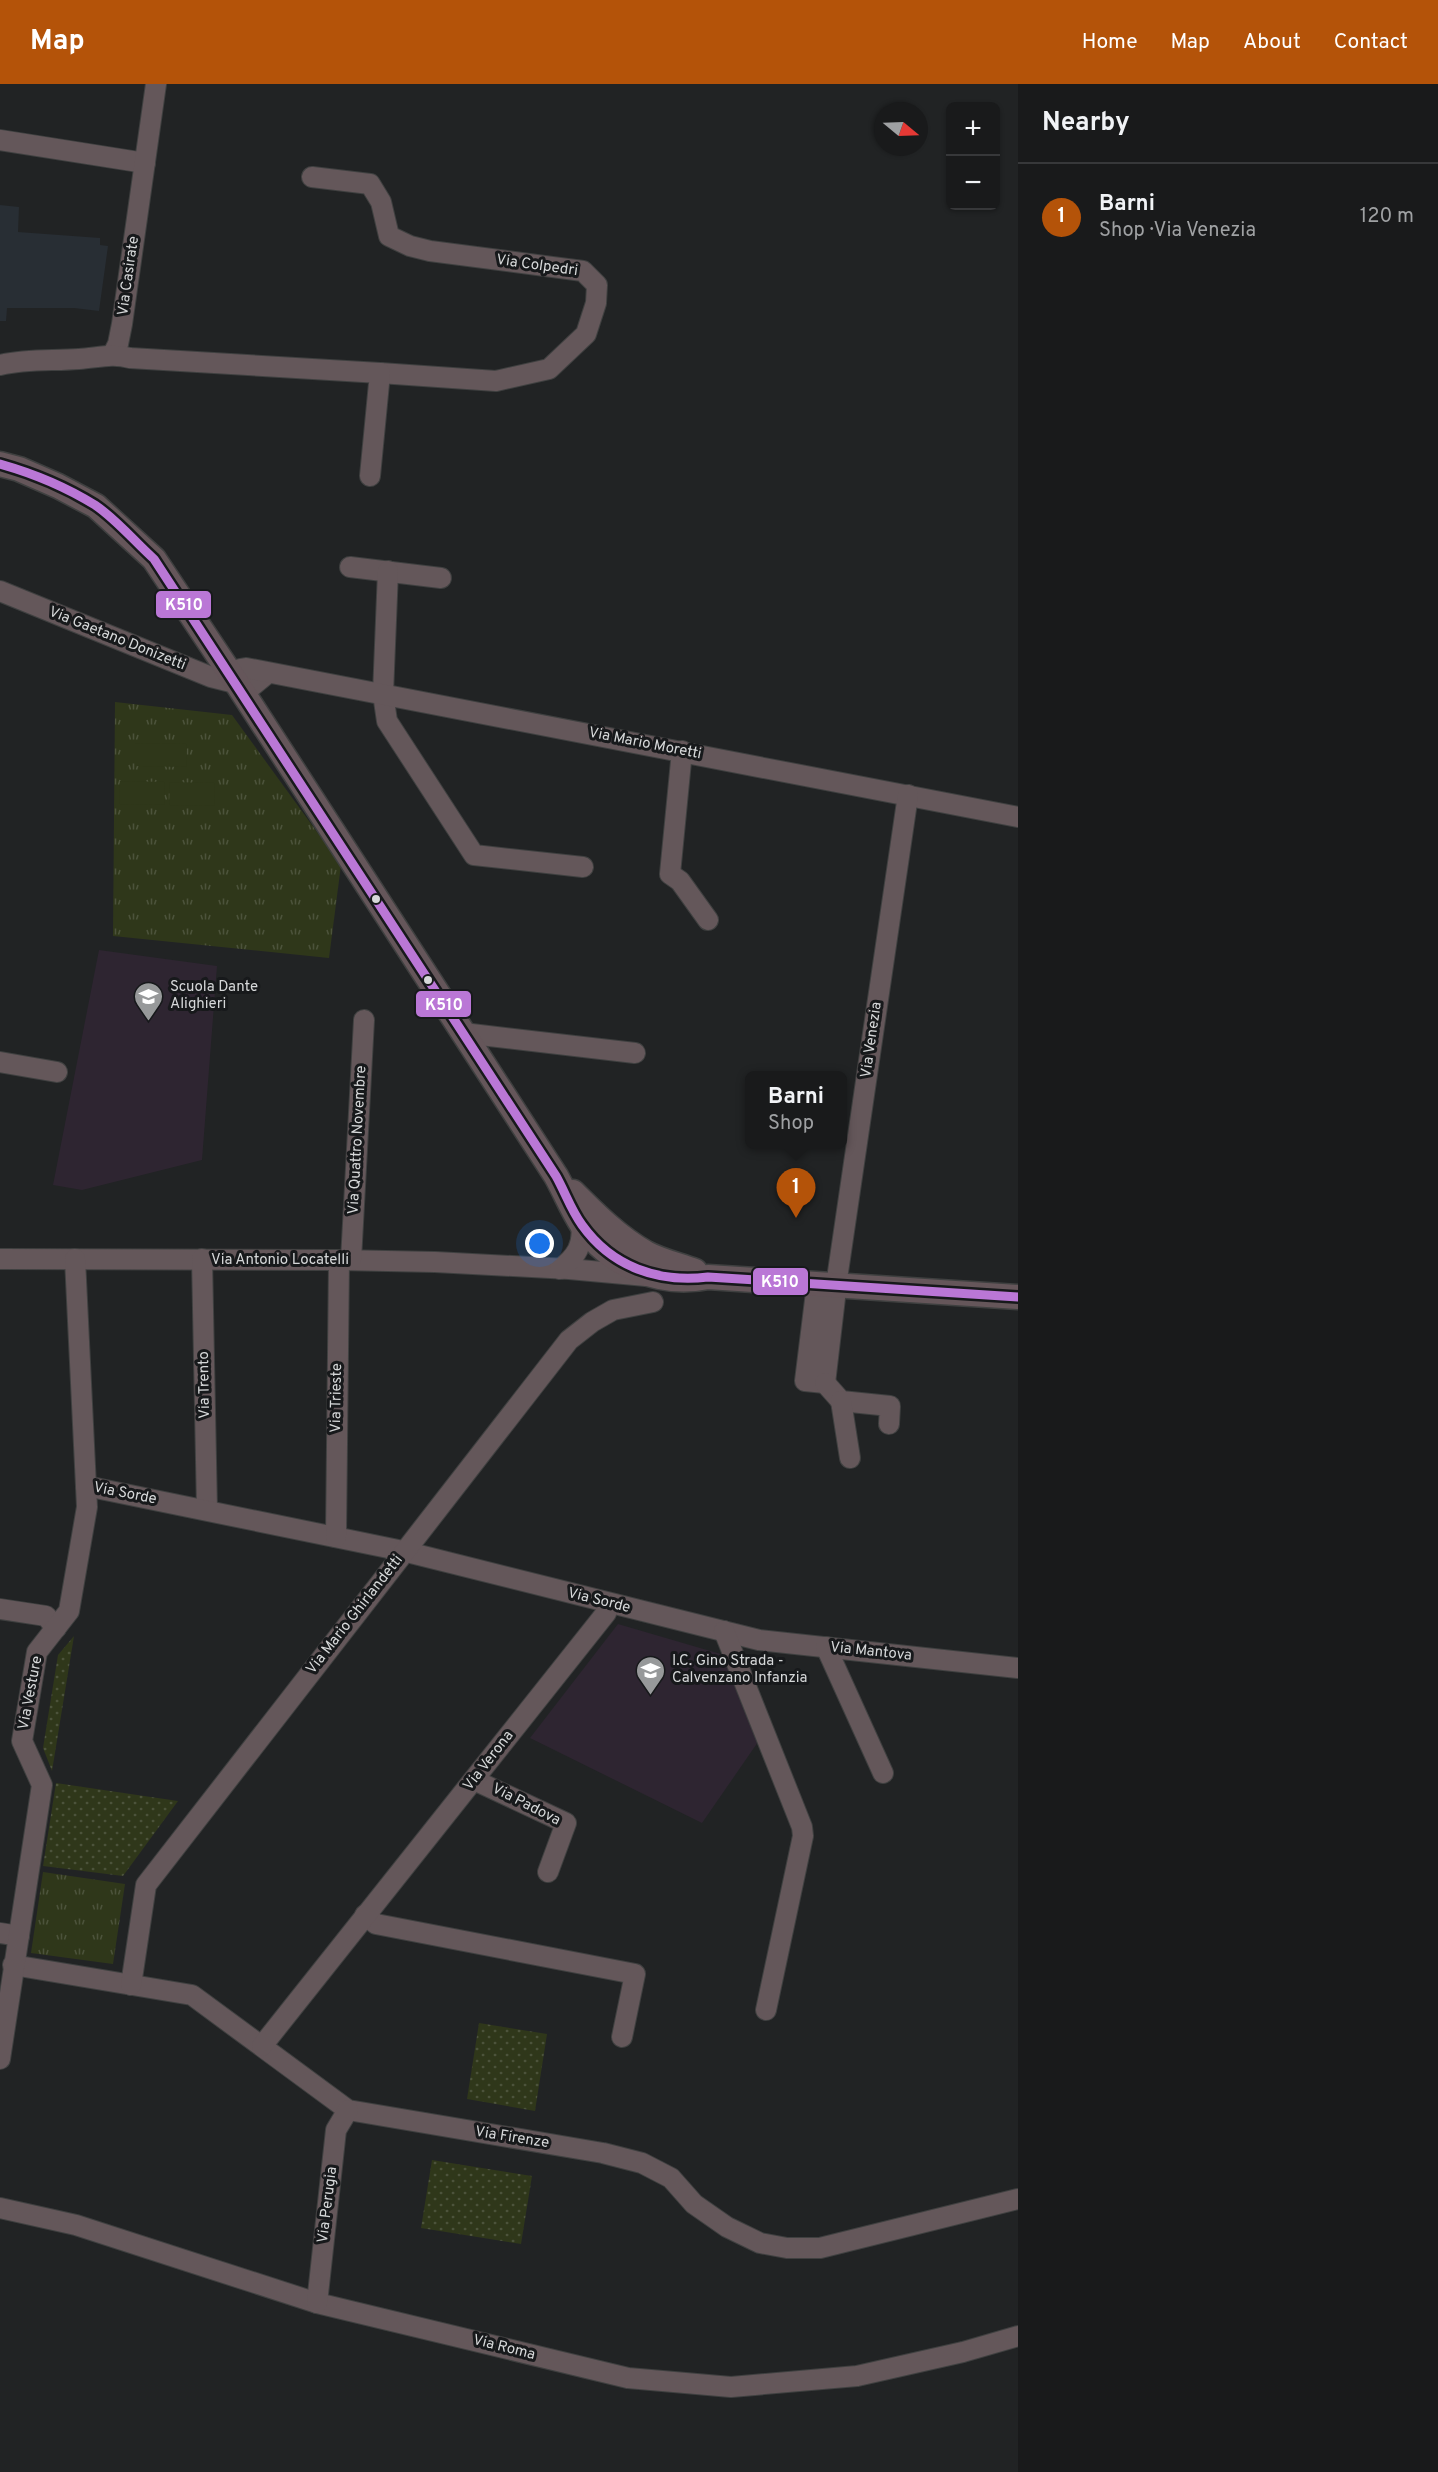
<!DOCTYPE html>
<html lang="en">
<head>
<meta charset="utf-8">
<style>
  :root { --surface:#191a1b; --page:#222324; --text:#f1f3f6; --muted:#9fa1a3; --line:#37383a; --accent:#b45309 }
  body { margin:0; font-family:Overpass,sans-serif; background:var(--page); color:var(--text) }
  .controls { position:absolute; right:18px; top:18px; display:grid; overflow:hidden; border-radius:9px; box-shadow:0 2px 4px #0004 }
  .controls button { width:54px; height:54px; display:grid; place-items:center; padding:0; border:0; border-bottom:2px solid var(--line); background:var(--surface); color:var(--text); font:30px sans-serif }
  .compass { position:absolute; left:874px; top:18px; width:54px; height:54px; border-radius:50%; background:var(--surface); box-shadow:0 2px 4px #0004; rotate:109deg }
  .you { position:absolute; left:540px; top:1160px; width:21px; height:21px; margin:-15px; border:4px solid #fff; border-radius:50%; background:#1a73e8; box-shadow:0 0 0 9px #1a73e833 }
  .badge { display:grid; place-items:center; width:39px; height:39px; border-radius:50%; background:var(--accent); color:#fff; font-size:20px; font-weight:700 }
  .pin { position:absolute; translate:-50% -50px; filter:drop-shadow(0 2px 3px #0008) }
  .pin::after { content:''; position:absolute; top:32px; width:21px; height:18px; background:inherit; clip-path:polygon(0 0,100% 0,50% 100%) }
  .popup { position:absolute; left:745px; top:987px; width:102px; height:78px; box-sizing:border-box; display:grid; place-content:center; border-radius:9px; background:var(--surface); filter:drop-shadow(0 2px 4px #0005); font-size:20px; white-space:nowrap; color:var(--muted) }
  .popup b { font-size:22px; color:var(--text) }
  .popup::after { content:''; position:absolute; left:50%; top:100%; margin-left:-12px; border:12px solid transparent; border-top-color:var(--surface) }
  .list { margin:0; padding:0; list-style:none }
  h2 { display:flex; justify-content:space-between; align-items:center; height:78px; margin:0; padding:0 24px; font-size:26px }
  h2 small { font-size:20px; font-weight:400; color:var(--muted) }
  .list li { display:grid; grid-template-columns:39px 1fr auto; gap:18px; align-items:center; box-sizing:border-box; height:108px; padding:0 24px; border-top:2px solid var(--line) }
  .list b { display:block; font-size:22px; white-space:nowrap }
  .list p { margin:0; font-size:20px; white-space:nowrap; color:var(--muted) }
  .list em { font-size:20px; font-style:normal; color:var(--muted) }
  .map { position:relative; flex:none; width:1018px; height:2388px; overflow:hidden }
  header { display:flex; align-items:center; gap:36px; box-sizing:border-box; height:84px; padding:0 30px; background:var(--accent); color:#fff }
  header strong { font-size:28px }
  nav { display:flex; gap:33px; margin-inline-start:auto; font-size:21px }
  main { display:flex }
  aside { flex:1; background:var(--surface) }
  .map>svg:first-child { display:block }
</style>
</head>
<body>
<header>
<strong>Map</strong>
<nav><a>Home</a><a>Map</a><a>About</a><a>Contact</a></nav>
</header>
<main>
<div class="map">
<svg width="1018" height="2388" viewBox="0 0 1018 2388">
  <defs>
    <pattern id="grass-dots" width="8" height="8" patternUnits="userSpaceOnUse" patternTransform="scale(1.5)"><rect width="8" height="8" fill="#2f371a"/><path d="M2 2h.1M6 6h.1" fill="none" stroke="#4c533b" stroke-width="1.8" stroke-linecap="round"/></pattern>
    <pattern id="park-tufts" width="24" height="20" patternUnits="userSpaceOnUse" patternTransform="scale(1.5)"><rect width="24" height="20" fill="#2f371a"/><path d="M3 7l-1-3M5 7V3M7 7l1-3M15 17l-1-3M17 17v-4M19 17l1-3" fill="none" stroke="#4c533b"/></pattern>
  </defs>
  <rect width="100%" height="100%" fill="#212324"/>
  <polygon fill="#282e34" points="0,121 19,123 18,148 100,154 100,161 108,162 99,227 74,224 7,224 6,237 0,237"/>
  <g fill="#2e2531">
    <polygon points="99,866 217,882 202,1076 82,1106 53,1101"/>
    <polygon points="618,1540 724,1571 758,1658 702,1739 530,1654"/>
  </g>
  <g fill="url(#grass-dots)">
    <polygon points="74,1552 52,1687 43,1664 58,1571"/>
    <polygon points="56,1699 178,1717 123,1792 43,1782"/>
    <polygon points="479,1939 547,1950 535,2027 467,2015"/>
    <polygon points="432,2076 532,2092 521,2160 421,2144"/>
  </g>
  <g fill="url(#park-tufts)">
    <polygon points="115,618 232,631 341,781 329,874 113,852"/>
    <polygon points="43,1788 125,1800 113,1880 31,1869"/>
  </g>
  <g fill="#2f371a">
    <polygon points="135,659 187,660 186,683 135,682"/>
    <polygon points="120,697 165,698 164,721 119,720"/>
    <polygon points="170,698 215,699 214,722 169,721"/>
  </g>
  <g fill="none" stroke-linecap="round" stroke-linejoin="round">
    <defs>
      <g id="minor">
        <polyline points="0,56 145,79"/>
        <polyline points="312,93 370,100 381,118 389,152 410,162 430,167 583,187 597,201 596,219 586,250 549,285 496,297 380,289"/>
        <polyline points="113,270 118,260 122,240 156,0"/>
        <path d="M 0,281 C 26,275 52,277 79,275 C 97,274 112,269 130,274 L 380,289 L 370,392"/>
        <polyline points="350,483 441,494"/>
        <polyline points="388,487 383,610 387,637 474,771 583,783"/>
        <polyline points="0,507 211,593 251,603 268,589"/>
        <polyline points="236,598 240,585 246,584 1018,733"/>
        <polyline points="682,667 670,790 680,797 708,836"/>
        <polyline points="463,949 635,969"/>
        <polyline points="0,978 57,988"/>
        <polyline points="0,1175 339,1176 435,1178 569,1185 646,1192"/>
        <polyline points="202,1175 207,1426"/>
        <polyline points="351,1176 364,936"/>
        <path d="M 560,1185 C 576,1173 584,1161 581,1140"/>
        <polyline points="817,1200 805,1297 825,1299 838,1188 908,711"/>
        <polyline points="825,1299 841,1317 890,1322 889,1340"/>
        <polyline points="841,1317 850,1374"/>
        <polyline points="86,1402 403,1467 759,1556 1018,1584"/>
        <polyline points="336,1453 339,1176"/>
        <polyline points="0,1525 46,1532 56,1544"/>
        <polyline points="724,1547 802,1743 803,1752 766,1926"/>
        <polyline points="826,1563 883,1689"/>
        <polyline points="474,1696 566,1739 548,1788"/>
        <polyline points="365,1831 376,1840 635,1890 622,1953"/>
        <polyline points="0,1849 19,1852"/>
        <polyline points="13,1881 192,1911 348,2026 603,2069 642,2079 671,2094 694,2120 727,2143 760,2159 787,2164 820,2164 1018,2115"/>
        <polyline points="131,1901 146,1801 569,1256 592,1238 613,1226 653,1218"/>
        <polyline points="262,1962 606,1529 609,1520"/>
        <polyline points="0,1975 42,1701 22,1657 37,1568 69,1527 87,1423 75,1175"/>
        <polyline points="0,2124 76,2141 317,2219 628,2294 731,2303 857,2292 963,2268 1018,2252"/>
        <polyline points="317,2219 336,2046 348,2026"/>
      </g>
      <g id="major">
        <path d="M 0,380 L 19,385 L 58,402 L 96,422 L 154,475 L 236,598 L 556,1092 C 565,1108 572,1126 582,1141 C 610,1182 660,1203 708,1193 L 1018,1213"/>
        <path d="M 573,1108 C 596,1131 618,1153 646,1169 C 661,1177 679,1181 695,1187"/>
      </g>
    </defs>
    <use href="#minor" stroke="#3f4040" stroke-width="22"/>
    <use href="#major" stroke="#3f4040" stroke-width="27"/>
    <use href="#minor" stroke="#64575a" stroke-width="20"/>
    <use href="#major" stroke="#65565a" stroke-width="24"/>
    <defs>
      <path id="bus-1" d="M 0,380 C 32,389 66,403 95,421 C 116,435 135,458 154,475 L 556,1092 C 565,1108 571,1126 582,1141 C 612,1183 658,1199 708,1193 L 1018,1213"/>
    </defs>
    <use href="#bus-1" stroke="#17191b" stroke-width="14"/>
    <use href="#bus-1" stroke="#ba77d6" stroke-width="9"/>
  </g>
  <defs>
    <symbol id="school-pin" viewBox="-11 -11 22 30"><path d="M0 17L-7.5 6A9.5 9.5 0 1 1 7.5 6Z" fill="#97999a" stroke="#17191b"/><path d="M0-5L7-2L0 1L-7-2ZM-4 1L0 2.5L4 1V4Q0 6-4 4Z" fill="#fff"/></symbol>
  </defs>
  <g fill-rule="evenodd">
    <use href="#school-pin" x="132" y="896" width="33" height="45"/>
    <use href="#school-pin" x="634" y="1570" width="33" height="45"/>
  </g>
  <g fill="#d6d8d9" stroke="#17191b" stroke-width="2">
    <circle cx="376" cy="815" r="5"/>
    <circle cx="428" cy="896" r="5"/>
  </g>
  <g text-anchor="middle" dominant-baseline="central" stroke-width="6" stroke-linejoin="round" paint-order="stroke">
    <g font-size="15" fill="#d6d8d9" stroke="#17191b">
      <text transform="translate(537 182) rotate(8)">Via Colpedri</text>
      <text transform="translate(129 192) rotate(-82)">Via Casirate</text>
      <text transform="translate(117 555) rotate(22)">Via Gaetano Donizetti</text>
      <text transform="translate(645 660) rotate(11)">Via Mario Moretti</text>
      <text transform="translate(872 956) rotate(-82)">Via Venezia</text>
      <text transform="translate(358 1056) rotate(-87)">Via Quattro Novembre</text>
      <text x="280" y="1176">Via Antonio Locatelli</text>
      <text transform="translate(205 1301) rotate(-91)">Via Trento</text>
      <text transform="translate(337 1314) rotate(-89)">Via Trieste</text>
      <text transform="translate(125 1410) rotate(11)">Via Sorde</text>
      <text transform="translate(599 1517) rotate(14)">Via Sorde</text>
      <text transform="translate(355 1531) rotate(-52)">Via Mario Ghirlandetti</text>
      <text transform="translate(871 1568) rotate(6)">Via Mantova</text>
      <text transform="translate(31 1609) rotate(-79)">Via Vesture</text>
      <text transform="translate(489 1677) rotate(-52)">Via Verona</text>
      <text transform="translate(526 1721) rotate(27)">Via Padova</text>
      <text transform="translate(512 2054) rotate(9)">Via Firenze</text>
      <text transform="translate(328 2121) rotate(-83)">Via Perugia</text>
      <text transform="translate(504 2264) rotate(14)">Via Roma</text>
    </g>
    <g font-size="15" fill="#d6d8d9" stroke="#17191b" text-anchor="start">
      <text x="170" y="903">Scuola Dante<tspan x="170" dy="17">Alighieri</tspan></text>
      <text x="672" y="1577">I.C. Gino Strada -<tspan x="672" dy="17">Calvenzano Infanzia</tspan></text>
    </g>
  </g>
  <g stroke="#17191b" stroke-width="2">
    <rect x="155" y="506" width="57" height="29" rx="6" fill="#ba77d6"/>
    <rect x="415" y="906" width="57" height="28" rx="6" fill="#ba77d6"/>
    <rect x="752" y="1183" width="57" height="29" rx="6" fill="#ba77d6"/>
  </g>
  <g font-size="16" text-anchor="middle" font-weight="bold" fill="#fff">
    <text x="184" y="526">K510</text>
    <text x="444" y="926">K510</text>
    <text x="780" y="1203">K510</text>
  </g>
</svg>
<div class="controls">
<button>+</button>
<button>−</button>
</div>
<svg class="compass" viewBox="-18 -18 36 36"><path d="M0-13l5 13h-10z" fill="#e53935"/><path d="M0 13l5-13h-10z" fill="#9fa1a3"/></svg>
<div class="you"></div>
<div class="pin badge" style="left:796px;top:1134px">1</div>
<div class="popup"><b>Barni</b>Shop</div>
</div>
<aside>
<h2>Nearby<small></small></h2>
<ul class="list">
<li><span class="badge">1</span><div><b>Barni</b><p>Shop · Via Venezia</p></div><em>120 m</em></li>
</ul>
</aside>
</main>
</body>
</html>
